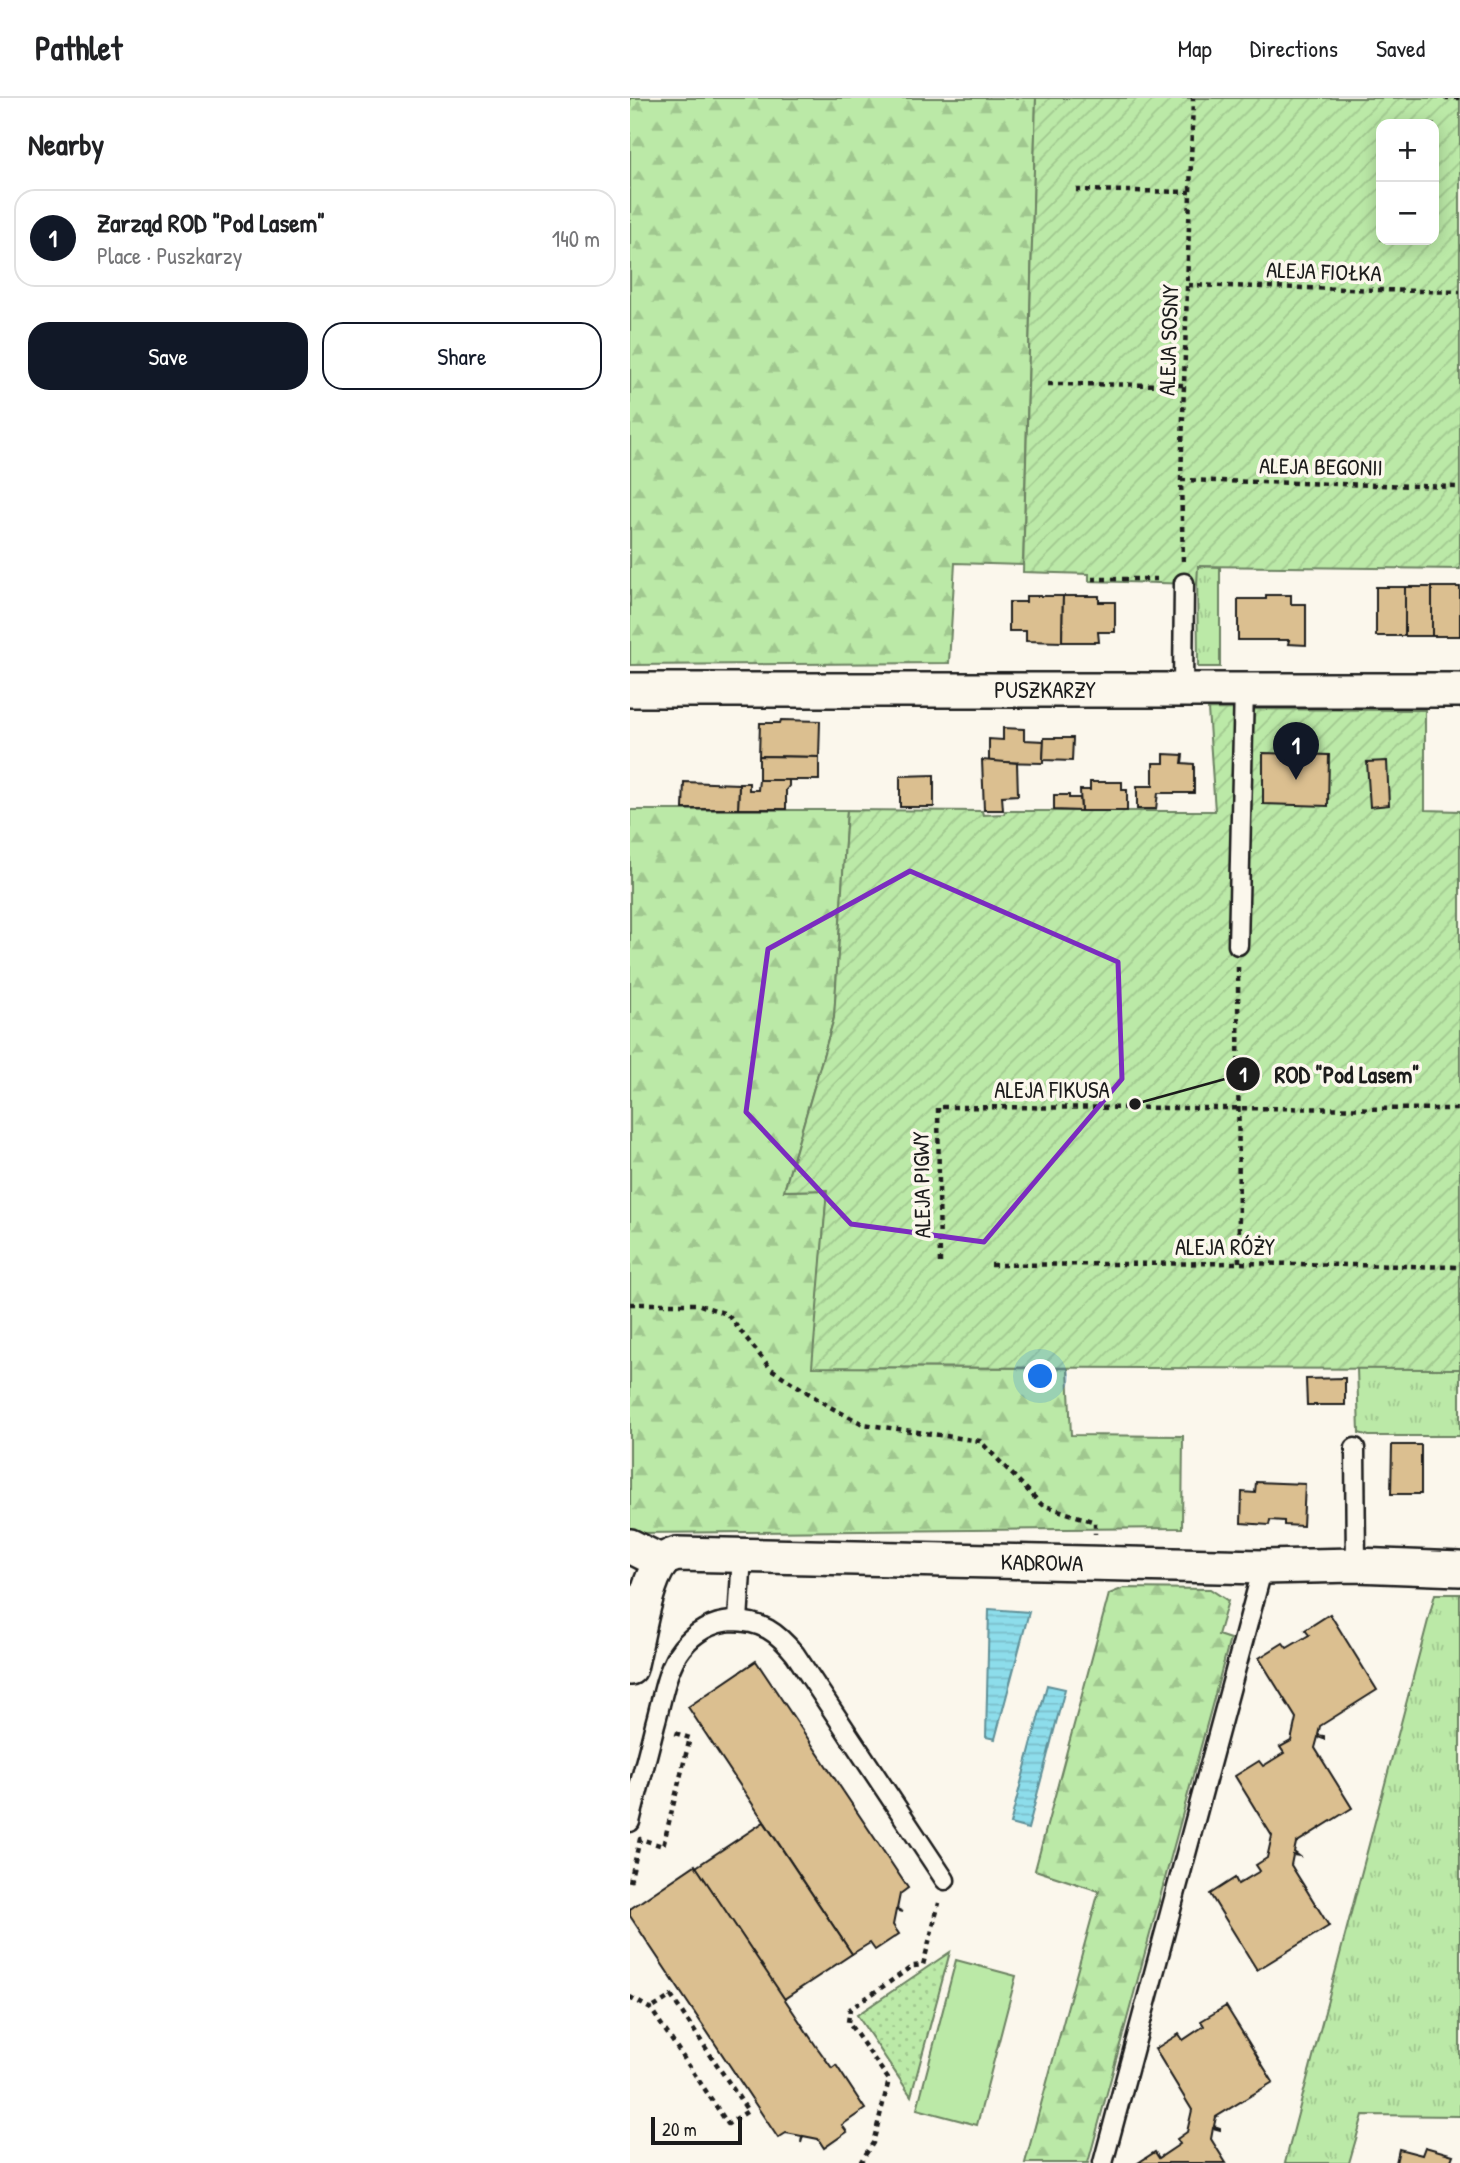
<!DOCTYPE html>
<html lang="en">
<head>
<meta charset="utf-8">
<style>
  :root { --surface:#fff; --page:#f2f2f2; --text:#202124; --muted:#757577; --line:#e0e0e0; --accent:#111827 }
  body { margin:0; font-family:"Patrick Hand",sans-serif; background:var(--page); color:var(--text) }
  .controls { position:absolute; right:21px; top:21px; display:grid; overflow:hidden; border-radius:14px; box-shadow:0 4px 18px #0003 }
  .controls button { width:63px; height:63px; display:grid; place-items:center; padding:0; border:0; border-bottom:2px solid var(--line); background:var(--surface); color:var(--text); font:35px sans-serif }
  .scale { position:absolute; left:21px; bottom:18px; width:91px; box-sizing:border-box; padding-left:7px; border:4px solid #1c1c1c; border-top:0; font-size:19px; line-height:24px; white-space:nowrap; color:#1c1c1c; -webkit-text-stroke:5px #fbf7ec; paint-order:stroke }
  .you { position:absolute; left:411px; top:1279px; width:24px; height:24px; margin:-18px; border:5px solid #fff; border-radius:50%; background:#1a73e8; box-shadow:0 0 0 10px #1a73e833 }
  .badge { display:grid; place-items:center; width:46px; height:46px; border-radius:50%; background:var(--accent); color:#fff; font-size:23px; font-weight:700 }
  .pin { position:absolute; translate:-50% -58px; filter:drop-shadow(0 2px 4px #0008) }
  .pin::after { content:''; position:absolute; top:37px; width:24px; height:21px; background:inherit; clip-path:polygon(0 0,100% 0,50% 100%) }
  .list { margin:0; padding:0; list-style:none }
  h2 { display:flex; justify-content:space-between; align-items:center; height:91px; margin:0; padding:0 28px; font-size:30px }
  h2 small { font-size:23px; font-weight:400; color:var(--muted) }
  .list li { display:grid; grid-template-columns:46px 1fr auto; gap:21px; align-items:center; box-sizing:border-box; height:98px; margin:0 14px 14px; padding:0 14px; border:2px solid var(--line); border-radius:21px }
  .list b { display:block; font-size:26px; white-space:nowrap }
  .list p { margin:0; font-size:23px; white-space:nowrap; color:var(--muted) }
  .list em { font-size:23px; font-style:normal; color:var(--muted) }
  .actions { display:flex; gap:14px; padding:21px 28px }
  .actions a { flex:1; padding:16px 0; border:2px solid var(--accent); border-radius:21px; text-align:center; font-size:24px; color:var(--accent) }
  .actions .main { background:var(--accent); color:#fff }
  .map { position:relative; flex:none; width:830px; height:2065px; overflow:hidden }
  header { display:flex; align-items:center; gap:42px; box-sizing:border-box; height:98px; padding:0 35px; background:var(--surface); border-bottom:2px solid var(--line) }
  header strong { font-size:33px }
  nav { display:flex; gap:38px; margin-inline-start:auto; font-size:24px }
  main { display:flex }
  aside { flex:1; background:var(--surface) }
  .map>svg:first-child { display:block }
</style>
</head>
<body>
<header>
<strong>Pathlet</strong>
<nav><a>Map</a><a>Directions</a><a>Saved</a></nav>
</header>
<main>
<aside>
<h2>Nearby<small></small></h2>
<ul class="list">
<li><span class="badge">1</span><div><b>Zarząd ROD &quot;Pod Lasem&quot;</b><p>Place · Puszkarzy</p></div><em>140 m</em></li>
</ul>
<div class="actions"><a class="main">Save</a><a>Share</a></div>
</aside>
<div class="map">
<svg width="830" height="2065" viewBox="0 0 830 2065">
  <defs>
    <pattern id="grass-tufts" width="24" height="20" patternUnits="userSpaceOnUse" patternTransform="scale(1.75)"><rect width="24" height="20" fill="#bbe9a7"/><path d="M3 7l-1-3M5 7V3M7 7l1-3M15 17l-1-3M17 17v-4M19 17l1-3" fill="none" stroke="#a0c78f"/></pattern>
    <pattern id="forest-firs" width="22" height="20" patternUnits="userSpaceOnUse" patternTransform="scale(1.75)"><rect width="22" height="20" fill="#bbe9a7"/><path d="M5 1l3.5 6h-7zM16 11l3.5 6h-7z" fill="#a0c78f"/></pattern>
    <pattern id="park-dots" width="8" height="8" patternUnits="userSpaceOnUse" patternTransform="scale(1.75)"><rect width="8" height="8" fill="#bbe9a7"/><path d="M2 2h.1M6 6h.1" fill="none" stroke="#a0c78f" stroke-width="1.8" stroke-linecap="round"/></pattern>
    <pattern id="garden-furrows" width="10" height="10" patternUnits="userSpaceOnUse" patternTransform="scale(1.75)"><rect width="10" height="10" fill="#bbe9a7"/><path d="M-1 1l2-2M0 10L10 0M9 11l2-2" fill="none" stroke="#a0c78f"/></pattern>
    <pattern id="water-rules" width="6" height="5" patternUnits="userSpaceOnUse" patternTransform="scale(1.75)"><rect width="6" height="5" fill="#8dddeb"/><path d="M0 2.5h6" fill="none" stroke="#79bdc9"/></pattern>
  </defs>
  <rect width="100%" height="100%" fill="#fbf7ec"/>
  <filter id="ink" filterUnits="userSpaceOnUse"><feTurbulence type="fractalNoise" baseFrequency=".0143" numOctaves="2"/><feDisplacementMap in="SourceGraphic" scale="14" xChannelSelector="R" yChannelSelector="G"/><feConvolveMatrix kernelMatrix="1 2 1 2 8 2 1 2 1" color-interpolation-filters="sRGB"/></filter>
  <g filter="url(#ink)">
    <g fill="url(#grass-tufts)" stroke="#6c8262" stroke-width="2">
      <polygon points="567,468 590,469 590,569 568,569"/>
      <polygon points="727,1270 830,1271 830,1338 739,1338 729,1335"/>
      <polygon points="805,1496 830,1496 830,2018 733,2017 719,2065 655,2065"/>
    </g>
    <g fill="url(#forest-firs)" stroke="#6c8262" stroke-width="2">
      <polygon points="0,0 406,0 393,467 325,465 319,565 0,567"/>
      <polygon points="0,712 217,712 204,920 154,1093 197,1092 183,1269 438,1270 441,1337 553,1338 552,1430 10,1435 0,1444"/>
      <polygon points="494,1490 580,1491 598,1503 588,1537 600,1541 458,2065 395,2065 469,1793 405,1772 479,1496"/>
    </g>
    <polygon fill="url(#park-dots)" stroke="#6c8262" stroke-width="2" points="320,1854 281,1998 227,1917"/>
    <g fill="url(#garden-furrows)" stroke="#6c8262" stroke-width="2" fill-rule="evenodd">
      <path d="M 406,0 L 830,0 L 830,471 L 568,468 L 567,486 L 564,486 L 459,483 L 459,476 L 393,474 ZM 751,26 L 804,26 L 804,142 L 751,142 Z"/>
      <polygon points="578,611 795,612 795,712 830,713 830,1271 182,1269 197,1092 154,1093 204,920 217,712 352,713 353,717 374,716 375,713 585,713"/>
    </g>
    <polygon fill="#bbe9a7" stroke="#6c8262" stroke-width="2" points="326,1862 386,1878 347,2027 287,2011"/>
    <g fill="url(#water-rules)" stroke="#609098" stroke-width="2">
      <polygon points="359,1511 399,1514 365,1641 356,1639"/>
      <polygon points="417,1587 435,1591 398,1731 380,1726"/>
    </g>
    <g fill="#dbbf90" stroke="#1c1c1c" stroke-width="2">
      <rect x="746" y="489" width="29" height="49"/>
      <rect x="775" y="489" width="27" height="49"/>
      <rect x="802" y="489" width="28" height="49"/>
      <polygon points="636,497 661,497 661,506 676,506 676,547 658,546 659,542 608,542 608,501 636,501"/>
      <polygon points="396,498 433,498 432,544 396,543 396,533 379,533 379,504 396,504"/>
      <polygon points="433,498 469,498 469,504 485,504 485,534 468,534 469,544 432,544"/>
      <polygon points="151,622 190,623 189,659 129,658 130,625 150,625"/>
      <polygon points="373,630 394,631 394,642 414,643 413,665 359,664 359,641 373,642"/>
      <polygon points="414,640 443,640 442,663 413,662"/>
      <polygon points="633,655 699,657 698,708 633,706"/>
      <polygon points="534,656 553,657 552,665 564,666 564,695 528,695 526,711 507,711 507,688 523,688 523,665 534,665"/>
      <polygon points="129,658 189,659 189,682 129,682"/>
      <polygon points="352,662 387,665 388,697 372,698 373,712 354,712"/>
      <polygon points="757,663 759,707 740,709 737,664"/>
      <polygon points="304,677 304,709 270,709 270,678"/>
      <polygon points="129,682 159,682 159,688 156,692 156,711 108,711 109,685 119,685 119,692 128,692"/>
      <polygon points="54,684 109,686 108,711 53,711"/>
      <polygon points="460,684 492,684 492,692 497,692 497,713 451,713 450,692 460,692"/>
      <polygon points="424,697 439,697 439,700 450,700 451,713 424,712"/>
      <polygon points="715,1280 715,1307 677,1307 676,1281"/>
      <polygon points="762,1347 791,1347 791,1396 761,1396"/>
      <polygon points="626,1384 675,1386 673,1428 654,1427 654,1423 640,1422 639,1427 611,1425 612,1394 625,1395"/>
      <polygon points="700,1516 747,1592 690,1628 688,1637 694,1638 694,1641 688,1639 685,1650 722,1710 666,1745 664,1754 669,1758 663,1757 661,1767 699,1828 627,1872 580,1796 605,1780 608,1786 630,1773 626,1767 637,1760 642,1738 605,1678 629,1663 633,1668 654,1655 650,1649 661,1643 666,1620 629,1560 653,1545 657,1550 679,1537 675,1532"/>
      <polygon points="126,1563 278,1790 270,1796 267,1811 273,1814 266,1812 263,1827 269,1836 245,1852 240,1845 222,1856 58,1609"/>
      <polygon points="134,1724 222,1856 154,1901 66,1769"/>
      <polygon points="65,1767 186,1948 202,1970 206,1967 235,2011 212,2027 217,2034 194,2050 188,2041 173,2038 171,2045 172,2038 156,2035 148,2040 0,1818 0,1811"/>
      <polygon points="596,1908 643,1984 586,2019 584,2028 590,2030 590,2032 583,2030 581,2041 596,2065 508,2065 525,2054 529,2060 550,2046 547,2041 557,2034 562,2012 525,1951 549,1936 553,1942 574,1928 571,1923"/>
      <polygon points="795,2049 823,2057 820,2065 766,2065 769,2051 792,2057"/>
    </g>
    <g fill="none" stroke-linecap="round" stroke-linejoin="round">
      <defs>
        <g id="lane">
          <polyline points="553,590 554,485"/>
          <polyline points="608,847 614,590"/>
          <polyline points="725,1350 726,1467"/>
          <polyline points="108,1523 112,1457"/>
          <path d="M 0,1724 C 8,1691 17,1659 25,1626 C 32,1602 36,1570 52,1550 C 64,1535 82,1524 102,1523 C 132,1523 147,1534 165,1556 L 315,1782"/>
          <polyline points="473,2065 633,1469"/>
        </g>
        <g id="street">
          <polyline points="0,592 830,592"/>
          <polyline points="0,1448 32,1464"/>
          <path d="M 0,1570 C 7,1543 15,1484 32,1464 C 36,1459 41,1458 47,1456 L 633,1469 L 726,1467 L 830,1471"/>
        </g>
      </defs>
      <use href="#lane" stroke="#1c1c1c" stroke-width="23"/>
      <use href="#street" stroke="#1c1c1c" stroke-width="38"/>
      <g stroke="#1c1c1c" stroke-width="4.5" stroke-dasharray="5 5" stroke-linecap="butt">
        <polyline points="814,0 830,0"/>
        <polyline points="446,92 560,94"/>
        <polyline points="558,187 830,194"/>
        <polyline points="418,286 554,287"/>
        <polyline points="551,382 830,389"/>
        <polyline points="553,463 551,382 563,0"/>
        <polyline points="462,481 531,481"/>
        <polyline points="608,869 609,1165"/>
        <polyline points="310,1165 308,1009 830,1011"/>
        <polyline points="361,1167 609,1165 830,1169"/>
        <polyline points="0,1206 67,1206 97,1216 141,1271 200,1309 233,1326 350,1343 412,1407 465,1424 465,1436"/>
        <polyline points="0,1784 10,1741 33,1748 60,1640 45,1635"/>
        <polyline points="0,1899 21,1911 98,2026 118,2013 41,1898 21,1911"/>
        <polyline points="230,2065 243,2045 259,1982 218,1924 220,1911 283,1868 293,1867 309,1805"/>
      </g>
      <use href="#lane" stroke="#fbf7ec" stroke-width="18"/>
      <use href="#street" stroke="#fbf7ec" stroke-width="33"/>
    </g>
  </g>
  <path fill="none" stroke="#7b2cbf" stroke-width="5" stroke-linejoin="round" d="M 280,773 L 488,864 L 492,981 L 354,1144 L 221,1126 L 116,1014 L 138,851 Z"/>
  <g text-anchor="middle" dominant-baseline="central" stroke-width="7" stroke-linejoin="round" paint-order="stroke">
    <g font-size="23" fill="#1c1c1c" stroke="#fbf7ec">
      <text transform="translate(694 173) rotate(2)">ALEJA FIOŁKA</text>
      <text transform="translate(538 242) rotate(-88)">ALEJA SOSNY</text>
      <text transform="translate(691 368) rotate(1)">ALEJA BEGONII</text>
      <text x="415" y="591">PUSZKARZY</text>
      <text x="422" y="991">ALEJA FIKUSA</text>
      <text transform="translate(291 1087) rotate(-91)">ALEJA PIGWY</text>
      <text x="595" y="1148">ALEJA RÓŻY</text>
      <text transform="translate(412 1464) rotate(1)">KADROWA</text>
    </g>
  </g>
  <path fill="none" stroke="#1c1c1c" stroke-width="2.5" d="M505 1006L613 976"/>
  <g fill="#1c1c1c" stroke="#fbf7ec" stroke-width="2.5">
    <circle cx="505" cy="1006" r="7"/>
    <circle cx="613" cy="976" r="18"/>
  </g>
  <g font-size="21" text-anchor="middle" font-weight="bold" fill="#fff">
    <text x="613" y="984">1</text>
  </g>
  <g font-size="24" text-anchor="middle" font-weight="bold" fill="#1c1c1c" stroke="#fbf7ec" stroke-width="7" stroke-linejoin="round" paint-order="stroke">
    <text x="717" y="985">ROD "Pod Lasem"</text>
  </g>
</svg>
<div class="controls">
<button>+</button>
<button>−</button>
</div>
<div class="scale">20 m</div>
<div class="you"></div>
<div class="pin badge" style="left:666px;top:682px">1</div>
</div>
</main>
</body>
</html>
